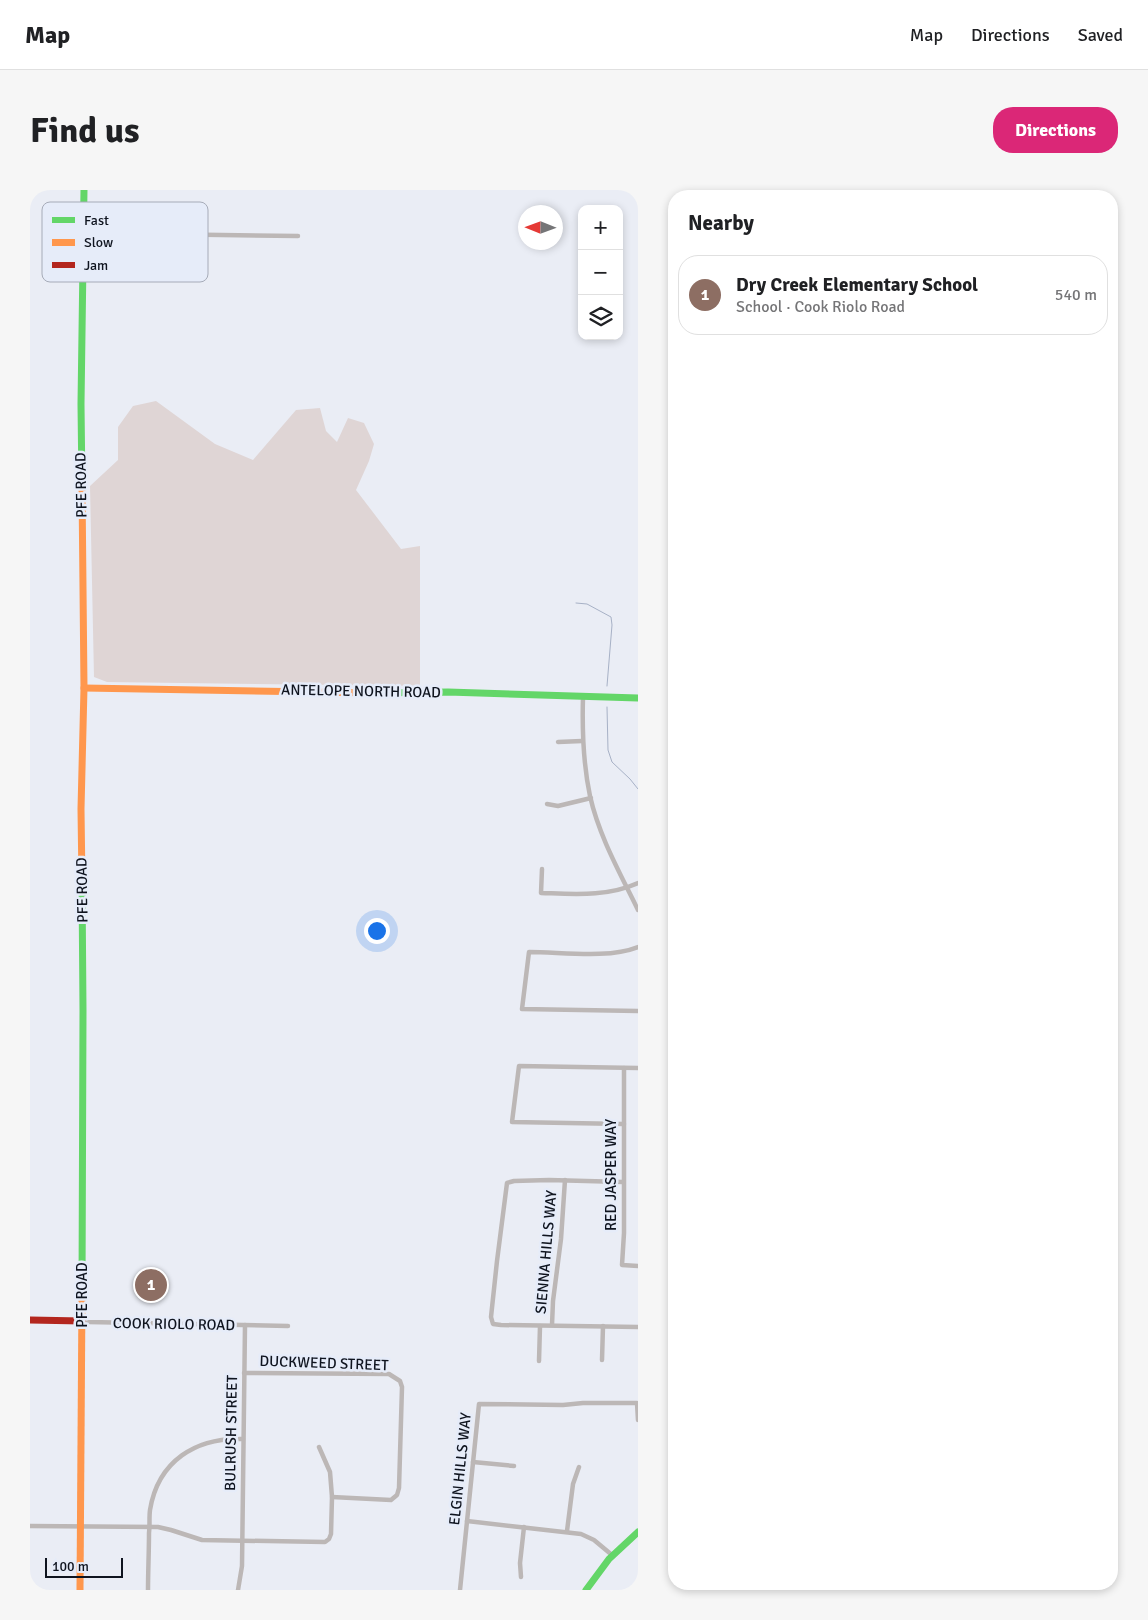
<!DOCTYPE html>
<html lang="en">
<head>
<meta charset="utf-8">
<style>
  :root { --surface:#fff; --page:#f6f6f6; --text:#202124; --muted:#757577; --line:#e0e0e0; --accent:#db2777 }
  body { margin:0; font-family:Signika,sans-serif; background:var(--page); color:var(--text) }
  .controls { position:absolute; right:15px; top:15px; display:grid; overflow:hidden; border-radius:10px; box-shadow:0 2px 8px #0003 }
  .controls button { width:45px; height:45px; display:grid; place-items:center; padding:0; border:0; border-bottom:1px solid var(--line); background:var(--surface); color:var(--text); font:25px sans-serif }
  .compass { position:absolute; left:488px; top:15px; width:45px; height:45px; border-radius:50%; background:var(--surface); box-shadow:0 2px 8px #0003; rotate:271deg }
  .scale { position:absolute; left:15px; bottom:12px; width:78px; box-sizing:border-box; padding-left:5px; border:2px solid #0f141f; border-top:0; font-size:14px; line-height:18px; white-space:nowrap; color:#0f141f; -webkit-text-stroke:4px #e6ecf9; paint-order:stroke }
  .you { position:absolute; left:346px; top:740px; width:18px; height:18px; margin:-12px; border:4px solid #fff; border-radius:50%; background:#1a73e8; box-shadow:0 0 0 8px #1a73e833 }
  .badge { display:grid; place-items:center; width:32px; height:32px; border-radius:50%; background:var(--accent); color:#fff; font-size:16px; font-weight:700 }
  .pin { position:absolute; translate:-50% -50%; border:2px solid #fff; box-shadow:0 1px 5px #0006 }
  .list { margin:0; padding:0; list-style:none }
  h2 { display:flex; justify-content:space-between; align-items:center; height:65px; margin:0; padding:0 20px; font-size:21px }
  h2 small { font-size:16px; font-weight:400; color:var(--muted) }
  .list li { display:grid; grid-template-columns:32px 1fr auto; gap:15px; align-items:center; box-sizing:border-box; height:80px; margin:0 10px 10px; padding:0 10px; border:1px solid var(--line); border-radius:20px }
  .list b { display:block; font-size:19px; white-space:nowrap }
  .list p { margin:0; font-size:16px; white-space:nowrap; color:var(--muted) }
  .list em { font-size:16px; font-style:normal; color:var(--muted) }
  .icon { flex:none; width:28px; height:28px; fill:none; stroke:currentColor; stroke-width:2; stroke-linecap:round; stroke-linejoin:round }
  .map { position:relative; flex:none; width:608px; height:1400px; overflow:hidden; border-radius:20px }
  header { display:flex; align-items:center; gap:30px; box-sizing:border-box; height:70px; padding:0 25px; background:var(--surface); border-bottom:1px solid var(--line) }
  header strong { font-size:24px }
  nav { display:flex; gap:28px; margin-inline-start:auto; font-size:18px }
  .intro { display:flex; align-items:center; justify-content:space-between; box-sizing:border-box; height:120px; padding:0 30px }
  h1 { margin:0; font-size:35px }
  .button { padding:12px 22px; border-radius:20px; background:var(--accent); color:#fff; font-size:18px; font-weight:700 }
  main { display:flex; gap:30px; padding:0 30px }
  aside { flex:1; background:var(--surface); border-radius:20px; box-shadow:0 2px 8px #0003 }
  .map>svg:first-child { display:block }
</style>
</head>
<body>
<header>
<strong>Map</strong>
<nav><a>Map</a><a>Directions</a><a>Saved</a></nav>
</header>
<div class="intro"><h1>Find us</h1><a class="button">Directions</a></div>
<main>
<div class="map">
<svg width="608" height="1400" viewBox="0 0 608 1400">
  <rect width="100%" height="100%" fill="#eaedf5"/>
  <polygon fill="#dfd5d5" points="126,211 185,254 223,270 266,220 290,218 296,241 307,252 318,228 334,233 344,254 339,271 326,300 371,359 390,356 390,496 77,492 64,487 60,296 88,270 88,237 103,216"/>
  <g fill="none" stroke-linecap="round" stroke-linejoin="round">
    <g stroke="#a7b1c6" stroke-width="1">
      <polyline points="546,413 557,414 581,427 582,435 577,496"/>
      <polyline points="577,517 578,560 582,572 600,589 608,599"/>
    </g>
    <g stroke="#bcb7b6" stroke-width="4.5">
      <polyline points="53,43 268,46"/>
      <path d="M 553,507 C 552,541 553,573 560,606 C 569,646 590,683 608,720"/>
      <polyline points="528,552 552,551"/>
      <polyline points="517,614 528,616 561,608"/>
      <path d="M 512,679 L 511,703 C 544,704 577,707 608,693"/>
      <path d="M 608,757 C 578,769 532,762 499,762 L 492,819 L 608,821"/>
      <polyline points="594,878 594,1043 592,1075 608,1076"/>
      <polyline points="594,934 482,932 489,876 608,878"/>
      <polyline points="593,992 519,990 484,991 477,993 467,1071 461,1127 463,1134 471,1135 608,1137"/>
      <polyline points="52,1131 58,1132 258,1136"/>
      <polyline points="522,1135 523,1111 531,1049 535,990"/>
      <polyline points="572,1170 573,1136"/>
      <polyline points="509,1171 510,1136"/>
      <polyline points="214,1183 359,1184 370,1191 372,1197 369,1298 367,1305 361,1310 302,1307"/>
      <polyline points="443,1272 484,1276"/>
      <polyline points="437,1331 551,1344 564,1350 582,1365"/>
      <polyline points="0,1336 128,1337 141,1340 172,1350 295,1352 299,1349 301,1344 302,1307 300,1282 289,1257"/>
      <polyline points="537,1341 543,1294 549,1277"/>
      <polyline points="491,1387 490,1373 494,1337"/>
      <path d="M 118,1400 C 118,1381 119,1362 119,1343 C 120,1335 119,1327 120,1320 C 128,1271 166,1247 213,1249"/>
      <polyline points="208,1400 212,1376 215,1135"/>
      <polyline points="430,1400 449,1214 533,1215 553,1213 607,1213 608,1230"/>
    </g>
    <g stroke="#63d668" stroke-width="7">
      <polyline points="52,298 51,214 54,0"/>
      <polyline points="346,503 418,502 608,508"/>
      <polyline points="52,1102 53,821 52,693"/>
      <polyline points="556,1400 579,1369 608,1342"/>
    </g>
    <g stroke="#ff974d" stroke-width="7">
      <polyline points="54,498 346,503"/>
      <polyline points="52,693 51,619 54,498 52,298"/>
      <polyline points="50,1400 52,1102"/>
    </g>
    <polyline stroke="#b3261e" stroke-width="7" points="0,1130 52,1131"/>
  </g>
  <g text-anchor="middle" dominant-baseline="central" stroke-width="5" stroke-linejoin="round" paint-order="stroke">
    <g font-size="15" fill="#0f141f" stroke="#e6ecf9">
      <text transform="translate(51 295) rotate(-91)">PFE ROAD</text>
      <text transform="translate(331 501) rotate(1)">ANTELOPE NORTH ROAD</text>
      <text transform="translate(52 700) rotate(-91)">PFE ROAD</text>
      <text transform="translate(581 985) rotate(-90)">RED JASPER WAY</text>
      <text transform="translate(516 1062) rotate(-85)">SIENNA HILLS WAY</text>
      <text transform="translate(52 1105) rotate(-90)">PFE ROAD</text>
      <text transform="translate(144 1134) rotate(1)">COOK RIOLO ROAD</text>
      <text transform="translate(294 1173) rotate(2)">DUCKWEED STREET</text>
      <text transform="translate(201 1243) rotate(-89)">BULRUSH STREET</text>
      <text transform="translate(430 1279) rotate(-84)">ELGIN HILLS WAY</text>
    </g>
  </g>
  <rect x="12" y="12" width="166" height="80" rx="8" fill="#e6ecf9" stroke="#a6abb8" stroke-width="1"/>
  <rect x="22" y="27" width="23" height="6" fill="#63d668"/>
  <rect x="22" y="49" width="23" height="7" fill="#ff974d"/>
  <rect x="22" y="72" width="23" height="6" fill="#b3261e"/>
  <g font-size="14" fill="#0f141f">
    <text x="54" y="35">Fast</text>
    <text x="54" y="57">Slow</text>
    <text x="54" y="80">Jam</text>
  </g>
</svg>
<div class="controls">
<button>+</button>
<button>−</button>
<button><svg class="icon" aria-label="layers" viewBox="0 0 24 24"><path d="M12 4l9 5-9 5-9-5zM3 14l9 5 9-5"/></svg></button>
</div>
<svg class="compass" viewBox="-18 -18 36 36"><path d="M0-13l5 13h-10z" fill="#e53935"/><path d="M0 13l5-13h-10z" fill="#757577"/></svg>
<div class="scale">100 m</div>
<div class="you"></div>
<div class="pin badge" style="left:121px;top:1095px;background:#8d6e63">1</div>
</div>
<aside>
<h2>Nearby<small></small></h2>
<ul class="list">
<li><span class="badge" style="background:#8d6e63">1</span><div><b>Dry Creek Elementary School</b><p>School · Cook Riolo Road</p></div><em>540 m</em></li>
</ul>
</aside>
</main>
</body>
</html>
